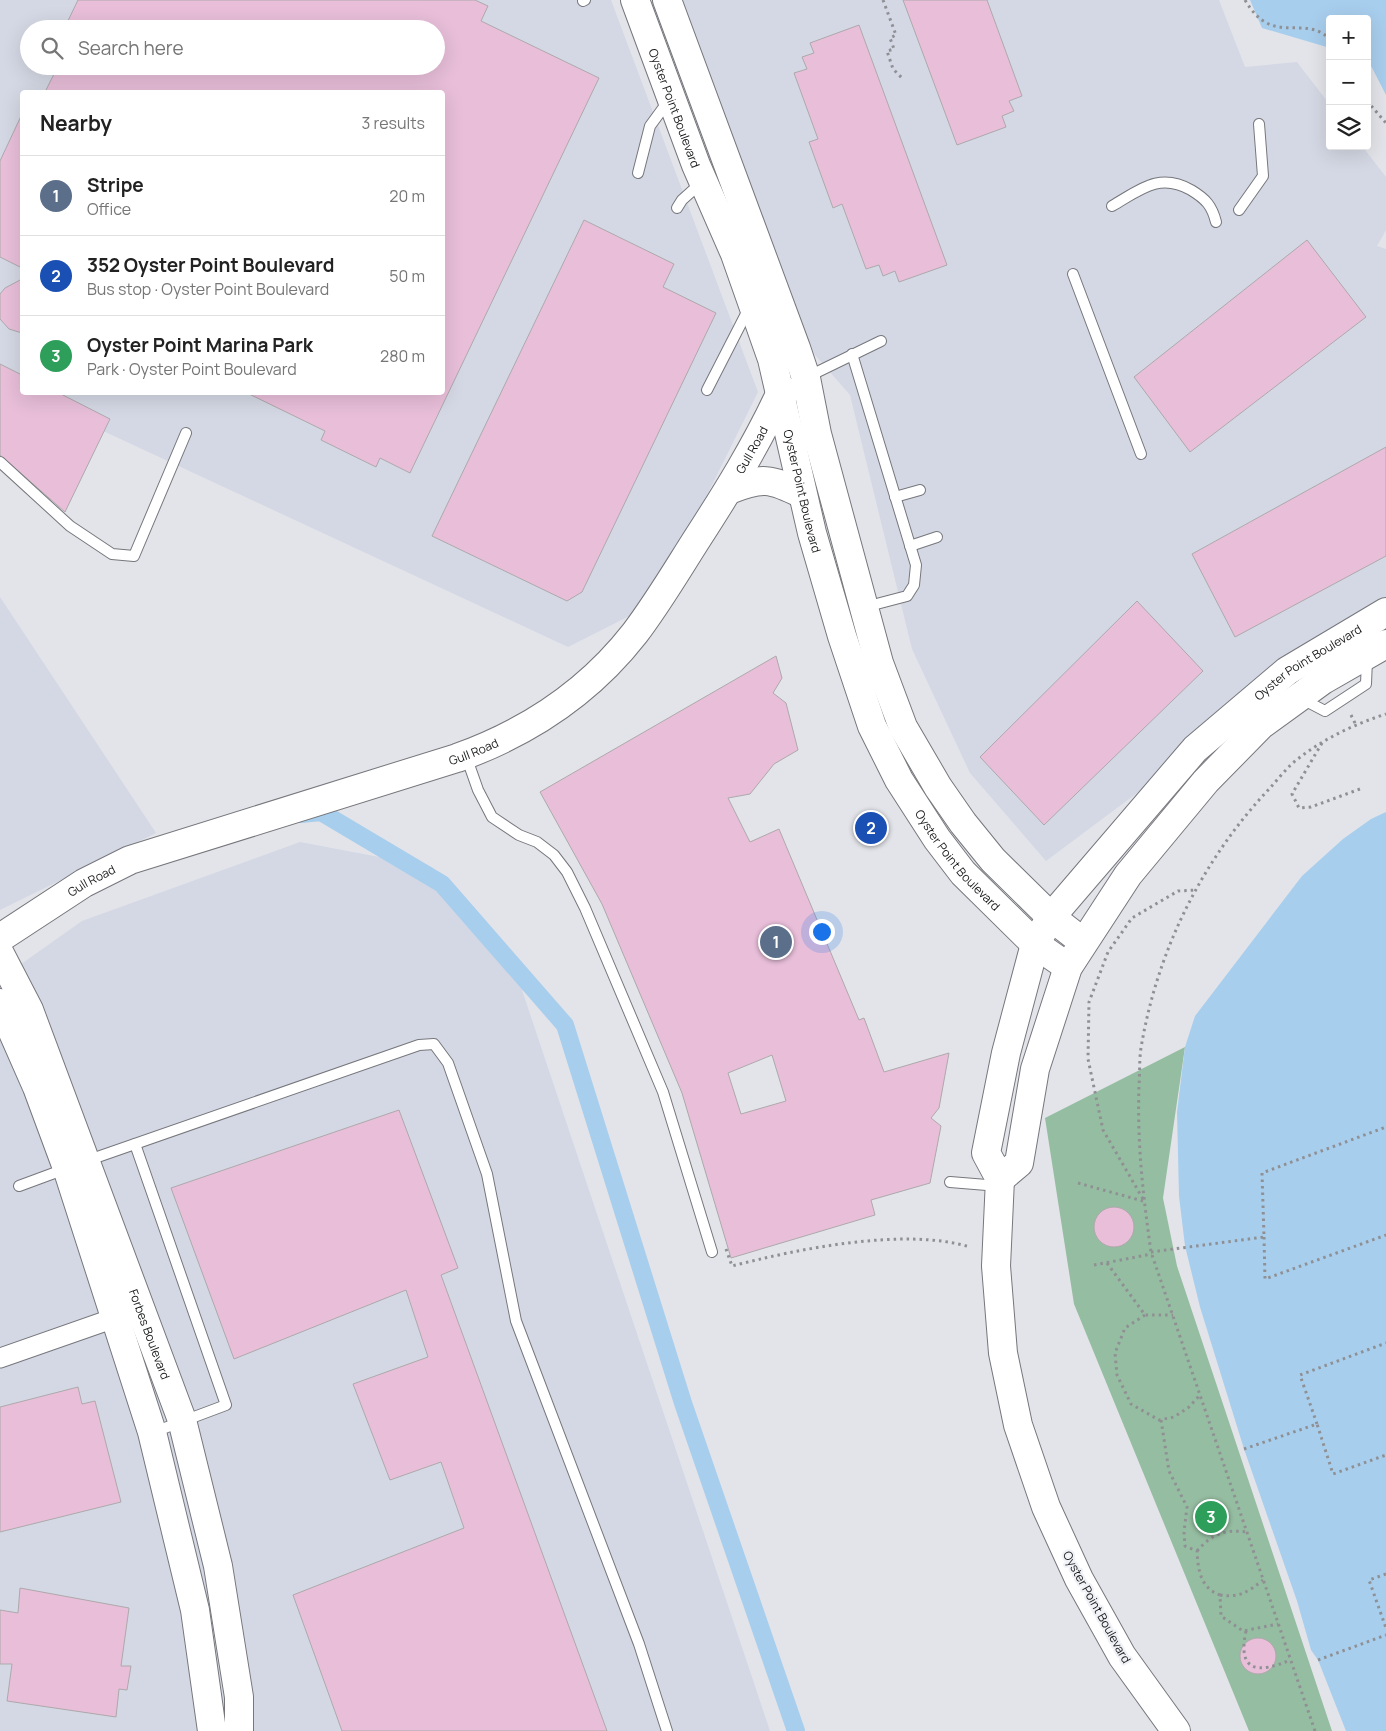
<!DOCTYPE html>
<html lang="en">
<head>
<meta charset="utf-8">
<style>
  :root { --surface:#fff; --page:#f6f6f6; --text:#222; --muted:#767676; --line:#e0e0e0; --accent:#2563eb }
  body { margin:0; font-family:Manrope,sans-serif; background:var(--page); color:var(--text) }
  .controls { position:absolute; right:15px; top:15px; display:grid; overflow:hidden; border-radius:5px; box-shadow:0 5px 20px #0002 }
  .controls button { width:45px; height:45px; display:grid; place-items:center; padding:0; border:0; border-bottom:1px solid var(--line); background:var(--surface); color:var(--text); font:25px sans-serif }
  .you { position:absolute; left:821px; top:931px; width:18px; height:18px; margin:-12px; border:4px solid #fff; border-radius:50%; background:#1a73e8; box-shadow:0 0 0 8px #1a73e833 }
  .badge { display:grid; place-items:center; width:32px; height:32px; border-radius:50%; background:var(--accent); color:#fff; font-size:16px; font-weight:700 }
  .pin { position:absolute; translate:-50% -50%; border:2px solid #fff; box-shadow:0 1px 5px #0006 }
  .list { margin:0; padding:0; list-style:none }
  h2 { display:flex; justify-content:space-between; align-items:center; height:65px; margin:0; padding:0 20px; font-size:21px }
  h2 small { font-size:16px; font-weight:400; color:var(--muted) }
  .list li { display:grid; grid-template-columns:32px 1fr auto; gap:15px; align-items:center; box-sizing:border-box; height:80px; padding:0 20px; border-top:1px solid var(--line) }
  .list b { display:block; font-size:19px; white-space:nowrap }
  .list p { margin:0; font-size:16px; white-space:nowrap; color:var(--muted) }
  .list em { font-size:16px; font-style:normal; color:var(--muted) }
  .icon { flex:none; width:28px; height:28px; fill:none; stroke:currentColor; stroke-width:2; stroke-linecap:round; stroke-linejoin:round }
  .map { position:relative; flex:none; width:1386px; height:1731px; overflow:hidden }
  .search { position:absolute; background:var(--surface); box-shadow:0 5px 20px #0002; left:20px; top:20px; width:425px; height:55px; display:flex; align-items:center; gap:12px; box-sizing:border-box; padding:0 18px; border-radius:28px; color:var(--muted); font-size:19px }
  .panel { position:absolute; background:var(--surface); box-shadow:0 5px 20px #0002; left:20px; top:90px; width:425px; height:305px; border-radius:5px }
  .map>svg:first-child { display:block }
</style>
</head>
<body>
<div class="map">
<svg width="1386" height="1731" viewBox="0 0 1386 1731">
  <rect width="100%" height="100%" fill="#e3e4e9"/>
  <g fill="#d4d8e4" fill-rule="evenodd">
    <path d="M 0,0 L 611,0 L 758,392 L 653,604 L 568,647 L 0,383 ZM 29,29 L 436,29 L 436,66 L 29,66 ZM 22,92 L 442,92 L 442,392 L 22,392 Z"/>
    <polygon points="677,0 1219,0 1245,67 1297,62 1330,105 1330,146 1362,146 1386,177 1386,230 1377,246 1386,249 1386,607 1046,861 970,773 912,649 850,395 809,348"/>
    <polygon points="0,597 156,833 0,910"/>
    <polygon points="300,842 432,867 512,960 770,1731 0,1731 0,979 82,921"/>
  </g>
  <polygon fill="#95bda1" points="1185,1047 1163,1198 1177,1266 1332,1731 1249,1731 1074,1304 1045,1118"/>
  <g fill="#a8ceed">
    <polygon points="1250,0 1386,0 1386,95 1367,58 1367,19 1330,19 1330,48 1262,28"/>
    <polygon points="1386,812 1386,1731 1346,1731 1318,1660 1311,1650 1297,1601 1244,1449 1200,1307 1185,1246 1179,1196 1177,1112 1185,1047 1195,1016 1302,876 1343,839 1371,819"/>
  </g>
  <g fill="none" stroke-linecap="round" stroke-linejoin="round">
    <polyline stroke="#a8ceed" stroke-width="18" points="301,814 321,812 442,884 565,1025 683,1403 796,1731"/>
  </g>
  <g fill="#e8bed9" stroke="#ada9ab" fill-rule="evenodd">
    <polygon points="78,0 475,0 488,6 481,21 599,78 410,473 380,458 376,467 321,440 325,431 245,392 442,392 442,92 45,92 58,66 436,66 436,29 64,29"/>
    <polygon points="903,0 987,0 1022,96 1009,101 1014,111 1002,116 1006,127 957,145"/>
    <polygon points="859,25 947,265 899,282 895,271 883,276 879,265 866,269 842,204 833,208 809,142 818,139 794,73 807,69 802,57 814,53 810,43"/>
    <polygon points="22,114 22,268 0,257 0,161"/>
    <polygon points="584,220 674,264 663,287 716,313 582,592 567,601 432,536"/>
    <polygon points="1307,240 1366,317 1190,452 1134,377"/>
    <polygon points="22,279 22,333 9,329 0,319 0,294 5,288"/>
    <polygon points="0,364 22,375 22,392 57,392 110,419 65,512 0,455"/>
    <polygon points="1386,447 1386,556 1235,637 1192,554"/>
    <polygon points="1137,601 1203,671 1044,825 980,757"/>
    <path d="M 776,656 L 782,678 L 773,693 L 786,703 L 798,750 L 774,764 L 750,794 L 728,798 L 750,842 L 779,829 L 859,1020 L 864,1018 L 884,1072 L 949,1053 L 939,1108 L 931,1118 L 941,1126 L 930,1183 L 871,1200 L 875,1215 L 731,1258 L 682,1093 L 602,904 L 540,792 ZM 772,1055 L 786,1101 L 741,1114 L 728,1073 Z"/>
    <polygon points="399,1110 458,1268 441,1275 607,1731 342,1731 293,1595 464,1528 441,1462 390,1480 353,1384 428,1357 406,1290 234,1359 171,1188"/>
    <circle cx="1114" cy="1227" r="20"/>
    <polygon points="78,1387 82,1404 95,1401 121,1502 0,1532 0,1407"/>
    <polygon points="20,1588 129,1608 121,1666 131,1666 127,1690 119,1689 116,1717 7,1701 12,1664 0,1664 0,1610 18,1613"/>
    <circle cx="1258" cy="1656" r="18"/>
  </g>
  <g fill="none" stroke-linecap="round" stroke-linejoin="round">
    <defs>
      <g id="lane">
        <polyline points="583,1 585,0"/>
        <polyline points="638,173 650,126 669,100"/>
        <path d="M 1112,206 C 1140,190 1159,172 1191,190 C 1206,199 1212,206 1216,222"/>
        <polyline points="677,208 682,200 702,182"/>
        <polyline points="1239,210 1263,176 1259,124"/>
        <polyline points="1073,274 1141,454"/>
        <polyline points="852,354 916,565 914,585 907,596 865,607"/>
        <polyline points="807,377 881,341"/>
        <polyline points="707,390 749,308"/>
        <polyline points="0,462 70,526 112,554 134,556 186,433"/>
        <polyline points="895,497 920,490"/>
        <polyline points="910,546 937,537"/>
        <polyline points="1302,699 1325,711 1366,684 1367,659"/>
        <polyline points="466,756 478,790 492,817 519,835 537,842 554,855 567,872 585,908 663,1092 712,1252"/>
        <polyline points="135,1144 226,1405 154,1432"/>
        <polyline points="86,1161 419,1045 434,1044 448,1063 487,1174 516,1321 639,1644 667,1731"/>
        <polyline points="950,1182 999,1186"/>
        <polyline points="19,1186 65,1169"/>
      </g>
      <polyline id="street" points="0,1358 126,1314"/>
      <g id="secondary">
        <path id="s1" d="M 635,0 L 696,165 L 735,254 L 772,359 L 812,533 L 842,636 L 872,726 L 899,780 L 937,839 L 963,873 L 1035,944 L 1068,967"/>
        <polyline points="667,0 796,348 806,378 817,434 879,663 903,727 938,787 963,823 993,860 1051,917 1083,942"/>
        <path d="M 729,490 C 762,477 770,478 802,494"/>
        <path id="s2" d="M 0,938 L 84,883 L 130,860 L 457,758 C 527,733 589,692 635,633 C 657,604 676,572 695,542 C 726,494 756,446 780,394 L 785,391"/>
        <path id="s3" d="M 0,954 L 29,1010 L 182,1420 L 218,1566 L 239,1697 L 239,1731"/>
        <polyline points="0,1003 37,1087 67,1168 152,1432 195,1610 212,1731"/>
        <polyline points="1000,1179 1019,1163 1035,1069 1068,967 1128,875 1206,781 1261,725 1323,680 1386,644"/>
        <path id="s4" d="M 1176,1731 L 1122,1656 L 1079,1579 L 1046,1507 L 1018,1425 L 1003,1353 L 996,1266 L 1000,1179 L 986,1153 L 1006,1053 L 1035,944 L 1051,917 L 1195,749 L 1287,671 L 1386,612"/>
      </g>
    </defs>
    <use href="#lane" stroke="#76777c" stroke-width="12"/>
    <use href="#street" stroke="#76777c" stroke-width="21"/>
    <use href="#secondary" stroke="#76777c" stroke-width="30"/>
    <g stroke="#8f9094" stroke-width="3" stroke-dasharray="2.5 4" stroke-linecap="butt">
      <polyline points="883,0 896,35 890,38 894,49 887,51 893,69 902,78"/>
      <path d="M 1245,0 C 1273,48 1302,13 1330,39"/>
      <polyline points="1367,101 1386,123"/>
      <polyline points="1351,715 1356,725"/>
      <polyline points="1322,743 1292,794 1299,808 1311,807 1360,789"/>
      <polyline points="1078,1183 1143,1201"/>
      <polyline points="1143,1199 1103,1130 1088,1059 1089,1002 1108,952 1132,918 1178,891 1196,890"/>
      <polyline points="1264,1237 1265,1279 1386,1235"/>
      <path d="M 726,1249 L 732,1266 C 798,1249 904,1227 970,1247"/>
      <polyline points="1151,1252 1264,1237 1262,1173 1386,1127"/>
      <polyline points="1107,1263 1145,1315 1173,1315"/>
      <polyline points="1094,1265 1152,1254"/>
      <polyline points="1145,1315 1125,1328 1115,1353 1117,1375 1131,1404 1159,1420 1174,1417 1189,1407 1200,1395"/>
      <path d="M 1161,1420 L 1169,1471 L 1187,1507 L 1184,1532 L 1185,1546 L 1197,1551 C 1198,1569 1200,1588 1220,1595 L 1221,1616 L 1243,1631 L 1278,1624"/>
      <polyline points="1317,1424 1300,1375 1386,1343"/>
      <polyline points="1244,1449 1317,1424 1333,1474 1386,1455"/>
      <path d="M 1197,1551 C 1212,1534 1225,1529 1247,1532"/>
      <polyline points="1386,1574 1369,1580 1386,1628"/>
      <path d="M 1220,1595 C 1239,1598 1248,1592 1263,1580"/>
      <path d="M 1246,1631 C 1237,1672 1258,1674 1290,1660"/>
      <polyline points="1318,1660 1386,1635"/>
      <path d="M 1315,1731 L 1151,1252 C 1143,1195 1137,1143 1139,1086 C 1140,1074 1139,1061 1141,1048 C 1157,951 1202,860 1270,788 C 1279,778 1288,766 1299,758 C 1325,738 1355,724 1386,714"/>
    </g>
    <use href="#lane" stroke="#fff" stroke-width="10"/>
    <use href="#street" stroke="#fff" stroke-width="19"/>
    <use href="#secondary" stroke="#fff" stroke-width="28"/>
  </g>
  <g text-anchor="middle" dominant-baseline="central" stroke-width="4.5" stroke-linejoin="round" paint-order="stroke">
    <g font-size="12" fill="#191a1b" stroke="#f0f2f7">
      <text stroke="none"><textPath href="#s1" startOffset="115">Oyster Point Boulevard</textPath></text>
      <text stroke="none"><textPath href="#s2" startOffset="932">Gull Road</textPath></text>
      <text stroke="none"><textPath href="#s1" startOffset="520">Oyster Point Boulevard</textPath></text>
      <text stroke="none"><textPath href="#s4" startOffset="1234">Oyster Point Boulevard</textPath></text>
      <text stroke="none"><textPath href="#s2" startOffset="512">Gull Road</textPath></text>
      <text stroke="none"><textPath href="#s1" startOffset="925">Oyster Point Boulevard</textPath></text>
      <text stroke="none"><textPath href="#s2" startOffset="108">Gull Road</textPath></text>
      <text stroke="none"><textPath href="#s3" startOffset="409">Forbes Boulevard</textPath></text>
      <text transform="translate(1097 1607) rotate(61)">Oyster Point Boulevard</text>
    </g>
  </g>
</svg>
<div class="controls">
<button>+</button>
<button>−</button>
<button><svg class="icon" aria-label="layers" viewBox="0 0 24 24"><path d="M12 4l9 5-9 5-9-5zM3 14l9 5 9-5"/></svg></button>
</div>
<div class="you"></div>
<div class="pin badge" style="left:776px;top:942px;background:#5c6f8a">1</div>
<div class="pin badge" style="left:871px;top:828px;background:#1a4fb4">2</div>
<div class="pin badge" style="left:1211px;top:1517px;background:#2e9e5b">3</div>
<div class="search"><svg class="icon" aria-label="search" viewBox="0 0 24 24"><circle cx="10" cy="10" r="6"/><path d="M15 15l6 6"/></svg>Search here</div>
<section class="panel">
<h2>Nearby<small>3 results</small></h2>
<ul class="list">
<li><span class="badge" style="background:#5c6f8a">1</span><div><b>Stripe</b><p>Office</p></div><em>20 m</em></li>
<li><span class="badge" style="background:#1a4fb4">2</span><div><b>352 Oyster Point Boulevard</b><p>Bus stop · Oyster Point Boulevard</p></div><em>50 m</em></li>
<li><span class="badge" style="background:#2e9e5b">3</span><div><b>Oyster Point Marina Park</b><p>Park · Oyster Point Boulevard</p></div><em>280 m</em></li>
</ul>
</section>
</div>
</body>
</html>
